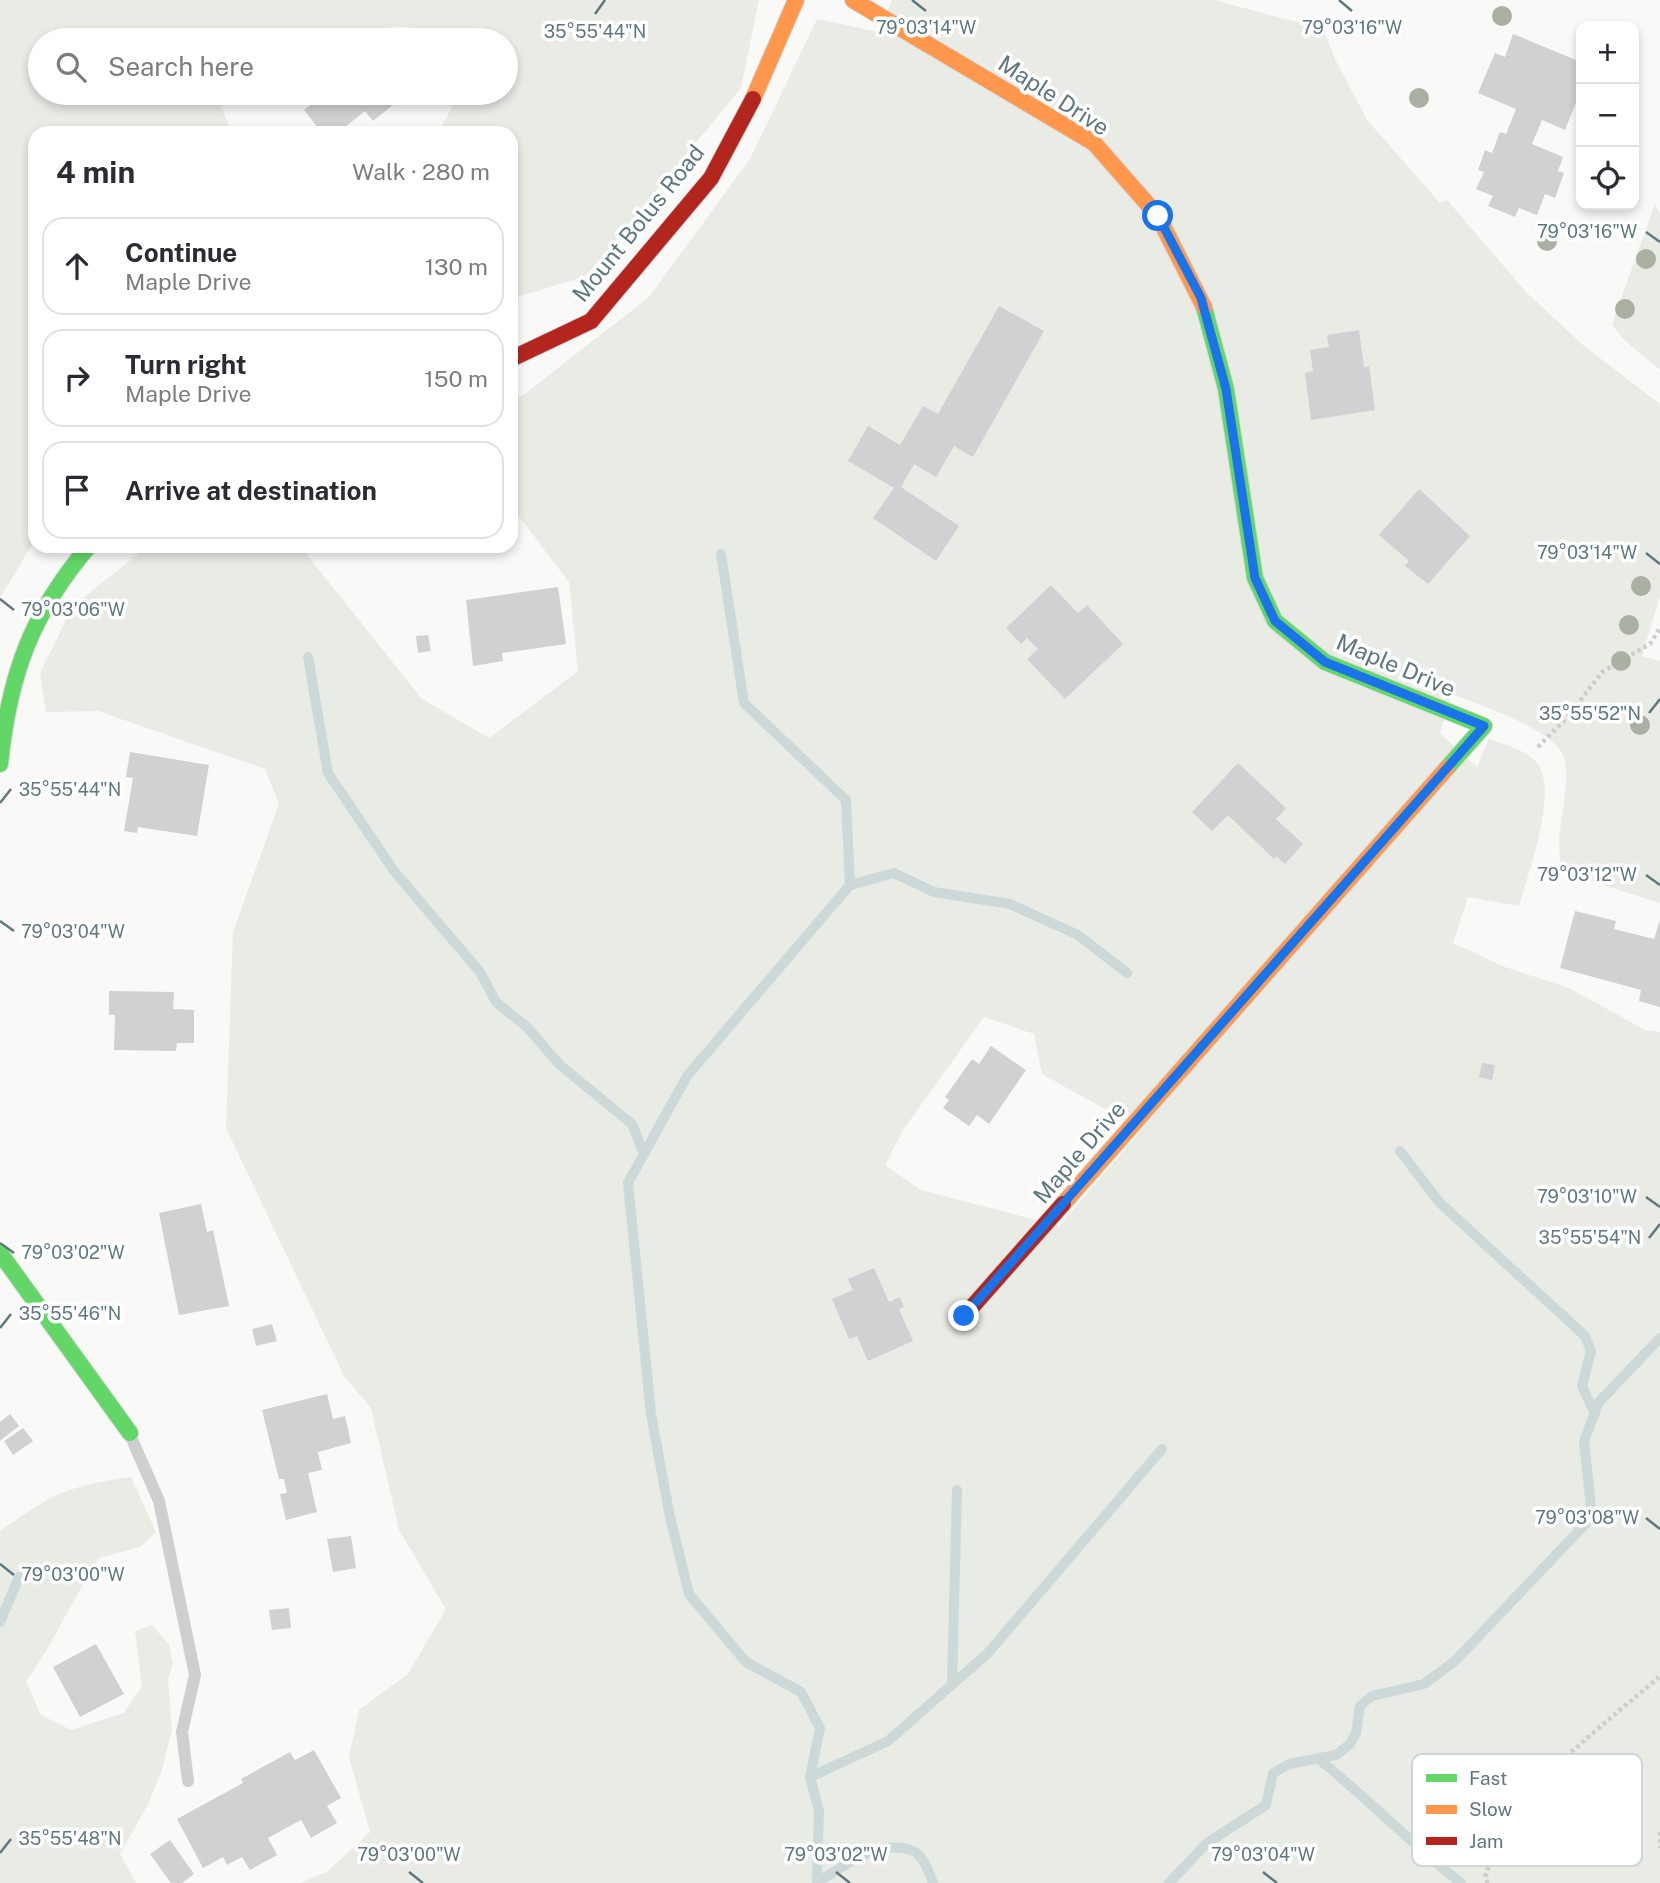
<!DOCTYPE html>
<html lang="en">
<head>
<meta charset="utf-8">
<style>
  :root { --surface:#fff; --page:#f7f7f7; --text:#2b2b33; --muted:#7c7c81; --line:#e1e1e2 }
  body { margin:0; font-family:"Public Sans",sans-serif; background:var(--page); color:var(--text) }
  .controls { position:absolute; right:21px; top:21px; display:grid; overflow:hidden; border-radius:14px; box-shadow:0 4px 10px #0003 }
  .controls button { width:63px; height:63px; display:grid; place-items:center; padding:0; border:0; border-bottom:2px solid var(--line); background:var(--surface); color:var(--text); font:35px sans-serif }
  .stop { position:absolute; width:21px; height:21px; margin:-16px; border:5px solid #1a73e8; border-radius:50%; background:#fff }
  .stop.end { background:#1a73e8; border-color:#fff; box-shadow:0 2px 7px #0008 }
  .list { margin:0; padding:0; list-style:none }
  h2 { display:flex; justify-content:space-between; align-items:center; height:91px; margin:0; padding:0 28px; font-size:30px }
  h2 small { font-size:23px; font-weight:400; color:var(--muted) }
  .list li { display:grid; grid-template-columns:46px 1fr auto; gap:21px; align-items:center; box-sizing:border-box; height:98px; margin:0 14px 14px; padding:0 14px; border:2px solid var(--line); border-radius:21px }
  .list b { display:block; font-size:26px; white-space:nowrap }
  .list p { margin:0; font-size:23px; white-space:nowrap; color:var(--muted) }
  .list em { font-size:23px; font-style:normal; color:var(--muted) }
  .icon { flex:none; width:38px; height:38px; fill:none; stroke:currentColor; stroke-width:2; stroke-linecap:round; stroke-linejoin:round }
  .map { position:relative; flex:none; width:1660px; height:1883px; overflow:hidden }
  .search { position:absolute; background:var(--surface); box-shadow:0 4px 10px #0003; left:28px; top:28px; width:490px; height:77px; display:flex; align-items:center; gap:18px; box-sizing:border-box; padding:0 24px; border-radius:38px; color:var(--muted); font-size:26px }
  .panel { position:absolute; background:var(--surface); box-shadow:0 4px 10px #0003; left:28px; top:126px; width:490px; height:427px; border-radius:21px }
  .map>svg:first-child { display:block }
</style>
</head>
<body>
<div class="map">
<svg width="1660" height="1883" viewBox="0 0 1660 1883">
  <rect width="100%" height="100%" fill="#f9f9f8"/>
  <g fill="#e9ebe5" fill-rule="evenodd">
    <polygon points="0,0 759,0 741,88 586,276 511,299 511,133 438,133 460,93 506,93 506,40 435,40 428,29 393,26 371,40 40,40 40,93 216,93 232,133 35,133 35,540 0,598"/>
    <path d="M 892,0 L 1214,0 L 1323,29 L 1336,61 L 1367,120 L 1440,203 L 1447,200 L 1526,292 L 1583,345 L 1660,404 L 1660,596 L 1642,656 L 1660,661 L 1660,903 L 1562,872 C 1555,835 1563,821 1566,785 C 1567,776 1566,761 1562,753 C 1548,727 1479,705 1452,694 L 1440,733 L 1477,767 L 1489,739 C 1505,745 1527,750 1537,763 C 1559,791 1528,874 1519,906 L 1468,897 L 1453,943 L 1505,967 L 1569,988 L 1645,1030 L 1660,1032 L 1660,1883 L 300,1883 L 327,1872 L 370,1832 L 349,1757 L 359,1710 L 408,1674 L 446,1609 L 399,1530 L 371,1408 L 344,1376 L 226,1128 L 233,932 L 279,804 L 265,769 L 98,711 L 46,712 L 40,673 L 73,606 L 148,546 L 300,546 L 422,699 L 489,738 L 578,671 L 569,582 L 511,506 L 511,401 L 522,396 L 649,297 L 750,159 L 817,19 L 878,32 ZM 984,1017 L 1034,1034 L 1042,1074 L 1105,1109 L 1150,1120 L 1059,1226 L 921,1190 L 885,1165 L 903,1130 Z"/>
    <polygon points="1655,204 1660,214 1660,370 1622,338 1612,324"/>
    <path d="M 131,1477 L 156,1532 L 140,1547 L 99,1558 C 73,1598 54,1642 26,1682 L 41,1715 L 71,1730 L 124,1713 L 142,1686 L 135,1631 L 152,1625 L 169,1645 L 173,1664 L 168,1679 L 172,1730 L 162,1770 L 148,1804 L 120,1854 L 136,1883 L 0,1883 L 0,1531 C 53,1494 66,1486 131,1477 Z"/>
  </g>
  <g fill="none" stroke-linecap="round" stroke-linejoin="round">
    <g stroke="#ccd9d8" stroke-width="10">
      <polyline points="721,554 744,703 846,800 850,885"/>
      <polyline points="308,657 328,773 394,871 480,972 496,1002 527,1027 560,1065 632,1124 644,1154"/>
      <polyline points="1400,1151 1440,1203 1585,1336 1591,1351 1582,1386 1595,1414"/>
      <polyline points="0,1622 19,1577"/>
      <polyline points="952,1684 957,1490"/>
      <path d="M 1320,1760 C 1369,1800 1412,1844 1461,1883"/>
      <polyline points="810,1777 888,1741 988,1653 1162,1449"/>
      <polyline points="817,1883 819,1811 810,1777 820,1728 801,1692 746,1662 689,1594 670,1517 651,1414 628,1183 687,1076 850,885 894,873 934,892 1010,904 1078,935 1127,973"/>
      <path d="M 817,1883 C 842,1867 881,1837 913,1851 C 924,1857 929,1872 933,1883"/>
      <polyline points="1169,1883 1207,1843 1266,1805 1273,1773 1289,1764 1336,1755 1350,1744 1356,1733 1360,1706 1372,1696 1424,1684 1455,1661 1592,1517 1584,1441 1599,1402 1660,1338"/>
    </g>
  </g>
  <g fill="#cfd1d2">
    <polygon points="1513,34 1581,62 1581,90 1565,130 1542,120 1532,144 1563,157 1558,171 1564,173 1555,198 1545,194 1537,215 1519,208 1515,217 1488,206 1493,196 1476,189 1484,172 1478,170 1485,150 1492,153 1500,132 1506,134 1516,109 1478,93 1495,53 1505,57"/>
    <polygon points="148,93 168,93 169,94 158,104"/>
    <polygon points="326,93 408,93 373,121 365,111 338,133 322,133 304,110"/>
    <polygon points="999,306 1044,331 973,457 954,446 936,477 914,464 901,487 959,526 936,561 873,518 894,488 848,461 868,426 900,445 923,406 938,414"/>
    <polygon points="1359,330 1364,367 1369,366 1375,410 1311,420 1305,373 1313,371 1310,350 1329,347 1327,335"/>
    <polygon points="1419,489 1470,536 1428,584 1405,566 1409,561 1379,535"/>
    <polygon points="1051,585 1078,613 1087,605 1123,644 1065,699 1027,659 1038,649 1027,638 1021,644 1006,628"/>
    <polygon points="558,587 566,644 502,653 503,661 473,666 466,600"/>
    <polygon points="428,635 431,651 418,653 416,636"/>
    <polygon points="130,752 209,765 197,836 138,827 137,833 124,831 133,778 126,777"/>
    <polygon points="1238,763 1286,808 1276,819 1303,844 1285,864 1276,856 1274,859 1228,815 1212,831 1192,812"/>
    <polygon points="1575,911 1616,921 1614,929 1654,939 1660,920 1660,1007 1639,1001 1641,990 1560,968"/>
    <polygon points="109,991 174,992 173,1009 194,1010 194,1043 177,1043 176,1051 114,1050 115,1015 109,1015"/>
    <polygon points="991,1046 1026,1070 989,1124 977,1115 969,1126 943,1108 949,1100 945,1097 972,1059 979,1064"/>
    <polygon points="1482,1063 1495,1065 1492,1080 1479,1077"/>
    <polygon points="201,1204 207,1232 213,1230 229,1306 179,1315 159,1213"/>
    <polygon points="874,1268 889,1302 900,1297 904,1307 899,1309 913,1341 868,1361 857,1336 849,1339 832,1299 853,1290 848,1279"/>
    <polygon points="272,1324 277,1341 256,1346 252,1329"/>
    <polygon points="327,1394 333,1419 345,1416 351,1443 318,1452 322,1470 308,1473 317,1512 286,1520 280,1494 287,1493 284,1479 279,1479 262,1410"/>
    <polygon points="10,1414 19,1426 0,1441 0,1422"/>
    <polygon points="23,1428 33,1441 13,1455 4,1441"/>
    <polygon points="351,1536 356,1568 333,1572 327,1539"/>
    <polygon points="289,1608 291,1628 272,1630 269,1610"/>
    <polygon points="96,1644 124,1694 80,1717 53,1667"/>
    <polygon points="314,1750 341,1798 327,1806 337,1823 311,1838 301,1820 268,1838 277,1855 250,1870 242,1857 227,1865 223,1857 203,1868 177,1819 243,1783 241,1779 290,1752 295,1760"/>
    <polygon points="170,1840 194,1874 182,1883 171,1883 150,1854"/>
  </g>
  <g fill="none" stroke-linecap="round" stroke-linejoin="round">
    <defs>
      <g id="fast">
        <polyline points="1204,307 1226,389 1255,578 1275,621 1325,662 1484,726 1447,768"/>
        <path d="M 0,764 C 9,676 31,614 89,546"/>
        <polyline points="0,1253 130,1433"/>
      </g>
      <g id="slow">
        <polyline points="853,0 1094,143 1158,216 1204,307"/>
        <polyline points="753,99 796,0"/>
        <polyline points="1063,1204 1447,768"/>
      </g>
      <g id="jam">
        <polyline points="511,359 591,321 711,178 753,99"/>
        <polyline points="964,1316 1063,1204"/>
      </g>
    </defs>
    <use href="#fast" stroke="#d5d6d6" stroke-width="18"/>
    <use href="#slow" stroke="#d5d6d6" stroke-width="18"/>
    <use href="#jam" stroke="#d5d6d6" stroke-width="18"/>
    <g stroke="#cbcdce" stroke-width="4.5" stroke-dasharray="3.5 3.5" stroke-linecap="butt">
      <polyline points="1538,747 1571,713 1602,672 1650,644 1660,628"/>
      <polyline points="1660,1832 1660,1848"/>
      <path d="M 1488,1883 L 1485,1877 C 1490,1864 1493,1848 1500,1836 C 1533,1776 1608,1722 1660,1676"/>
    </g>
    <polyline stroke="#cecfd0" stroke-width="12" points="131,1437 159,1501 195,1675 182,1732 188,1781"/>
    <use href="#fast" stroke="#63d668" stroke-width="16"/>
    <use href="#slow" stroke="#ff974d" stroke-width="16"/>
    <use href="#jam" stroke="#b3261e" stroke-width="16"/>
  </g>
  <g fill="#aab1a3">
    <circle cx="1502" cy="16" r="10"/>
    <circle cx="1419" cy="98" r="10"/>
    <circle cx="1547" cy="241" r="10"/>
    <circle cx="1646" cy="259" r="10"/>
    <circle cx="1625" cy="309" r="10"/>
    <circle cx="1641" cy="586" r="10"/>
    <circle cx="1629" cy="625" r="10"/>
    <circle cx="1621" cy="661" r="10"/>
    <circle cx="1640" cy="725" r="10"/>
  </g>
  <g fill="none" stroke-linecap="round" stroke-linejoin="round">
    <polyline stroke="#1a73e8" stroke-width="9" points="964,1316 1484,726 1325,662 1275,621 1255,578 1226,389 1201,298 1158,216"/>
  </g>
  <path fill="none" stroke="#5e787e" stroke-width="2.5" d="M 912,0 L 926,11M 1339,0 L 1352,11M 595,14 L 605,0M 1646,232 L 1660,242M 1646,553 L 1660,564M 0,599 L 14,610M 1649,713 L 1660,699M 0,803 L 11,789M 1646,875 L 1660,885M 0,921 L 14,931M 1646,1197 L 1660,1207M 1649,1238 L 1660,1224M 0,1243 L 14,1253M 0,1328 L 11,1314M 1646,1518 L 1660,1529M 0,1564 L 14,1575M 0,1853 L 11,1839M 409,1872 L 423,1883M 836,1872 L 850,1883M 1263,1872 L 1277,1883"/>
  <g text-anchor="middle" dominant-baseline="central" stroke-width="7" stroke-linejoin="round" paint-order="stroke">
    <g font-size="23" fill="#5e787e" stroke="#fff">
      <text transform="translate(1054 95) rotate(33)">Maple Drive</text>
      <text transform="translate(638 223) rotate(-51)">Mount Bolus Road</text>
      <text transform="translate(1396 665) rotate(23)">Maple Drive</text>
      <text transform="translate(1079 1152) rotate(-49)">Maple Drive</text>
    </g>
  </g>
  <rect x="1412" y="1754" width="230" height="112" rx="10" fill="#fff" stroke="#cfd6d8" stroke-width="2"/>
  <rect x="1426" y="1774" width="31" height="8" fill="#63d668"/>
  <rect x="1426" y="1805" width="31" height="9" fill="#ff974d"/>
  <rect x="1426" y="1837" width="31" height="8" fill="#b3261e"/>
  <g font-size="19" fill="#5e787e">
    <text x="1469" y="1785">Fast</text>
    <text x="1469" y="1816">Slow</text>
    <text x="1469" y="1848">Jam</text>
  </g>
  <g font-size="18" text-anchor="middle" fill="#5e787e" stroke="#fff" stroke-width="7" stroke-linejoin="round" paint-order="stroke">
    <text x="926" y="34">79°03'14"W</text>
    <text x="1352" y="34">79°03'16"W</text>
    <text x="595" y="38">35°55'44"N</text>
    <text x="1587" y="238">79°03'16"W</text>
    <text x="1587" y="559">79°03'14"W</text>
    <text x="73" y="616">79°03'06"W</text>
    <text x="1590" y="720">35°55'52"N</text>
    <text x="70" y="796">35°55'44"N</text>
    <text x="1587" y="881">79°03'12"W</text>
    <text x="73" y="938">79°03'04"W</text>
    <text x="1587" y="1203">79°03'10"W</text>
    <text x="1590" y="1244">35°55'54"N</text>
    <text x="73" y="1259">79°03'02"W</text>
    <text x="70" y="1320">35°55'46"N</text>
    <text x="1587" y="1524">79°03'08"W</text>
    <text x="73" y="1581">79°03'00"W</text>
    <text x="70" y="1845">35°55'48"N</text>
    <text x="409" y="1861">79°03'00"W</text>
    <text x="836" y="1861">79°03'02"W</text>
    <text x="1263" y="1861">79°03'04"W</text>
  </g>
</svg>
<div class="controls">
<button>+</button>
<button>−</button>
<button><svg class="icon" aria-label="locate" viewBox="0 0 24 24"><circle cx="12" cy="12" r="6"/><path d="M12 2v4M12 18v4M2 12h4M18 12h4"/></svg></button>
</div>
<div class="stop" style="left:1158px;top:216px"></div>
<div class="stop end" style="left:964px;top:1316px"></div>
<div class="search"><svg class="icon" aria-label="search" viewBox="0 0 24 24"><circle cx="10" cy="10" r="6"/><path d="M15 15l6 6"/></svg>Search here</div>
<section class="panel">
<h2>4 min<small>Walk · 280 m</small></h2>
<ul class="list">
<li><svg class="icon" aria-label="ahead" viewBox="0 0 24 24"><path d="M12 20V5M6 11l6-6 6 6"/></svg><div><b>Continue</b><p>Maple Drive</p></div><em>130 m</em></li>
<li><svg class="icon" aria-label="right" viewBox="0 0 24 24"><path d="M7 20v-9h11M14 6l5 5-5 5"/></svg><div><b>Turn right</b><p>Maple Drive</p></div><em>150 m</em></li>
<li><svg class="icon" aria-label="arrive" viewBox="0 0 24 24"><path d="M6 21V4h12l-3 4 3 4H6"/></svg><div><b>Arrive at destination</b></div></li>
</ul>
</section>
</div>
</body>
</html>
